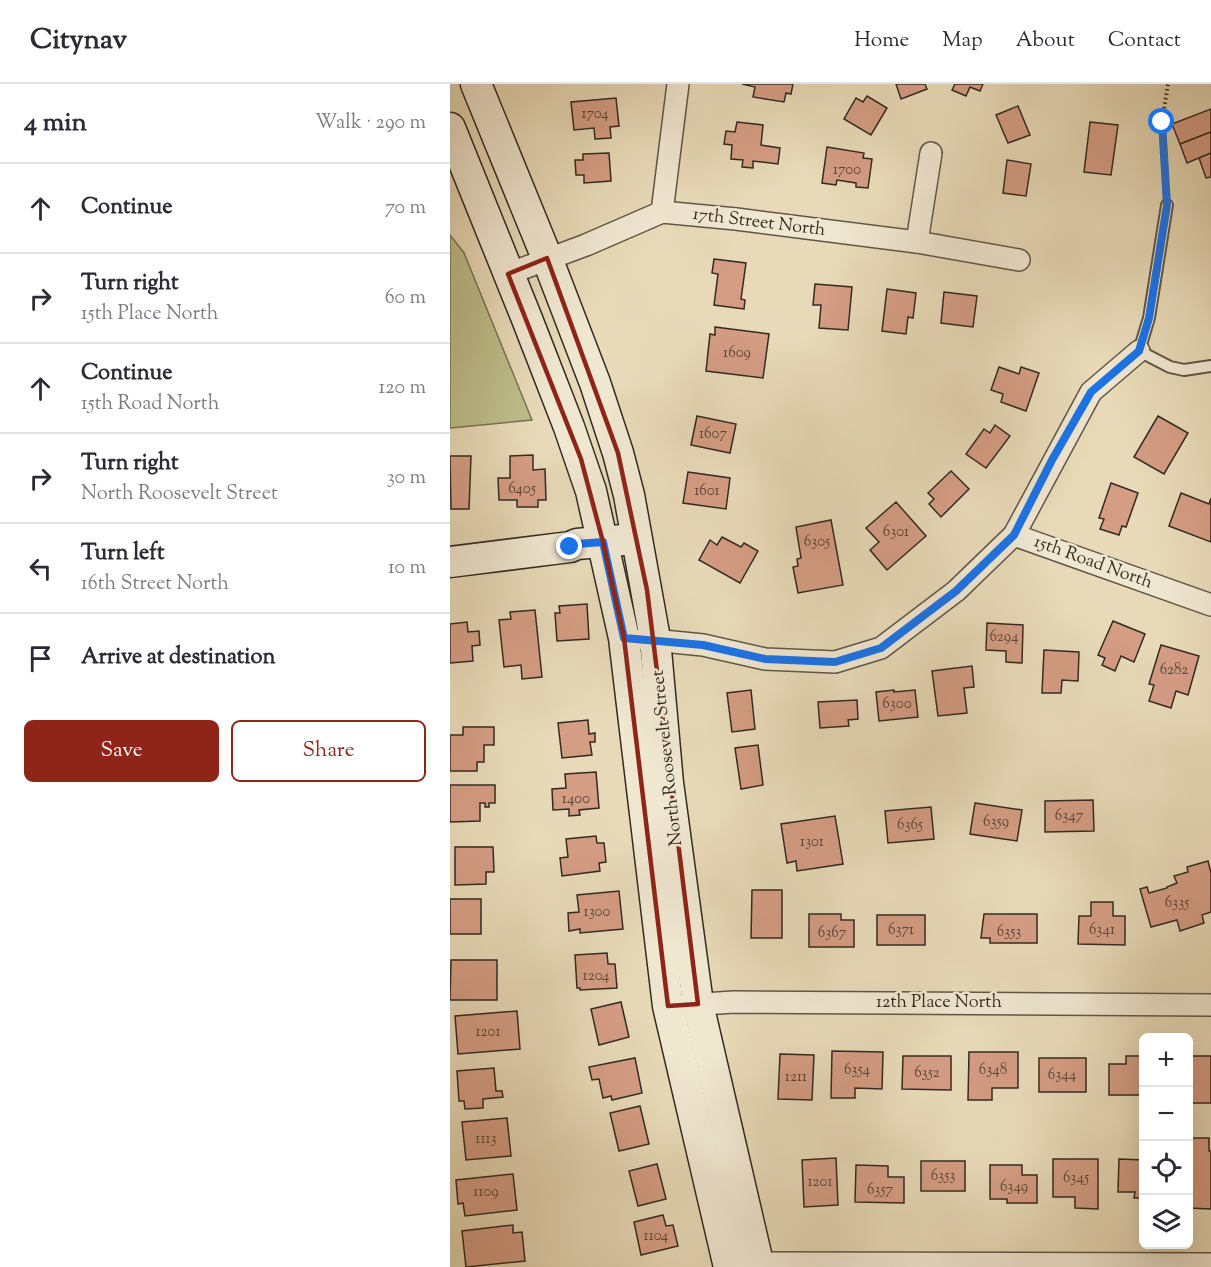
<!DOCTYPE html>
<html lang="en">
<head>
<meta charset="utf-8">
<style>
  :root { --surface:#fff; --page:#f7f7f7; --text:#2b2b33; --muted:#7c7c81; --line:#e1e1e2; --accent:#8f2418 }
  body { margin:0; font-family:"Sorts Mill Goudy",serif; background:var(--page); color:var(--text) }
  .controls { position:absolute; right:18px; bottom:18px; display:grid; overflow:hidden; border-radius:9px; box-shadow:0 6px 24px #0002 }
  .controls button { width:54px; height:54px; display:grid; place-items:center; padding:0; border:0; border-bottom:2px solid var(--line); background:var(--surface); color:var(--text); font:30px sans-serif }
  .stop { position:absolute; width:18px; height:18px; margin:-14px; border:4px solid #1a73e8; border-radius:50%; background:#fff }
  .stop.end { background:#1a73e8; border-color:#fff; box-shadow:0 2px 6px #0008 }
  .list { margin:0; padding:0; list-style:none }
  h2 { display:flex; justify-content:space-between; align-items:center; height:78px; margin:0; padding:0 24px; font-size:26px }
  h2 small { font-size:20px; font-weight:400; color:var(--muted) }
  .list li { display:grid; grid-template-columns:39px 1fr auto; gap:18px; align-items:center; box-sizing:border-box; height:90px; padding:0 24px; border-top:2px solid var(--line) }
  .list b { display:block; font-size:22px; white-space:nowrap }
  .list p { margin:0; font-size:20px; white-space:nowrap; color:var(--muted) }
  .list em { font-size:20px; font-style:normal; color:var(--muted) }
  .actions { display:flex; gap:12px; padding:18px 24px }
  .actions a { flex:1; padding:14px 0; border:2px solid var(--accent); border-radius:9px; text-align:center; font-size:21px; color:var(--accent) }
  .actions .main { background:var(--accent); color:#fff }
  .icon { flex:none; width:33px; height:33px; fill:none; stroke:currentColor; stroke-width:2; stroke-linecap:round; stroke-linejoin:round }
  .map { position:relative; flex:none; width:761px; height:1183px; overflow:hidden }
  header { display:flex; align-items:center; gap:36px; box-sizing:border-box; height:84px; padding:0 30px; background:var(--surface); border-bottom:2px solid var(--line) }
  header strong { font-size:28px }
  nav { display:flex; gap:33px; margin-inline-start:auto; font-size:21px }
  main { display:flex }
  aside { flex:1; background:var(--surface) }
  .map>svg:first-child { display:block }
</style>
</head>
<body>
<header>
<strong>Citynav</strong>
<nav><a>Home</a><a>Map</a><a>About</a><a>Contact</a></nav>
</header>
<main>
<aside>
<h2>4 min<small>Walk · 290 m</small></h2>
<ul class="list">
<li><svg class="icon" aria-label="ahead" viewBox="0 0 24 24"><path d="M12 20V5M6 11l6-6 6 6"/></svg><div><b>Continue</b></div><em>70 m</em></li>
<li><svg class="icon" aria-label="right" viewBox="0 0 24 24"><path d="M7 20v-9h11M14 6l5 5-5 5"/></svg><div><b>Turn right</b><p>15th Place North</p></div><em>60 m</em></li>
<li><svg class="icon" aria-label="ahead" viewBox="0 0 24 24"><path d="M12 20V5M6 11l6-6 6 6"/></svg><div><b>Continue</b><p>15th Road North</p></div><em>120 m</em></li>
<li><svg class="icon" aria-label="right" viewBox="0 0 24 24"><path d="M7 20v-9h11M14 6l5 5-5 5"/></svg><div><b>Turn right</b><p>North Roosevelt Street</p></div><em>30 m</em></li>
<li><svg class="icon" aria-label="left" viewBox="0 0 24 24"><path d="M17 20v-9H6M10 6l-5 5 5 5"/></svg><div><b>Turn left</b><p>16th Street North</p></div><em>10 m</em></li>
<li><svg class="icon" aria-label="arrive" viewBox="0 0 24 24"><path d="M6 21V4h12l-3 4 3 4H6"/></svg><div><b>Arrive at destination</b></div></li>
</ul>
<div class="actions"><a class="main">Save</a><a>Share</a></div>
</aside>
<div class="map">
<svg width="761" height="1183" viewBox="0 0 761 1183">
  <rect width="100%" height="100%" fill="#e8dab8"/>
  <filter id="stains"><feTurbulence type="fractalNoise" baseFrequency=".00333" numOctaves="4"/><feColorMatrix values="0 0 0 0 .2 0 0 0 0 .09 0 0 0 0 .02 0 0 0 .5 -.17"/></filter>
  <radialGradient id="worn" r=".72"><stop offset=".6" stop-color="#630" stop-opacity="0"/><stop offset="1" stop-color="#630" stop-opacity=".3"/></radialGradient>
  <polygon fill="#bdbd8a" stroke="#787456" stroke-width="1.5" points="0,151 14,169 82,336 0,344"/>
  <g fill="#d59d84" stroke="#332a21" stroke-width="1.5">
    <polygon points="292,0 343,0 341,10 336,9 334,18 303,13 305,3"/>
    <polygon points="446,0 475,0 477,5 451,15"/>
    <polygon points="505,0 533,0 530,7 520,3 516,12 502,6"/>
    <polygon points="417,12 437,24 421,51 394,35 406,14 413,18"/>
    <polygon points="166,14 169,42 160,43 161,54 145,55 144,44 124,46 121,18"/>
    <polygon points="568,22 580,51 558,59 546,31"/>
    <polygon points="761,25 761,48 730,60 722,40"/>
    <polygon points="287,38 313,41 311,61 330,64 328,80 303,77 303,84 292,83 293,76 281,75 282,61 274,60 276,47 285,48"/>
    <polygon points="640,38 668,41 661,91 634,88"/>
    <polygon points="761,48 761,69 737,79 730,60"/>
    <polygon points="377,63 414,69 413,74 422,75 418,104 406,103 406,99 387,96 386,101 372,99"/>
    <polygon points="159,69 161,97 134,99 134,91 126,91 125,76 133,76 133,70"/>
    <polygon points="761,69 761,93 756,94 749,74"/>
    <polygon points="557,76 581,80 576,112 553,109"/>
    <polygon points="264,175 296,179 291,215 295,216 294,225 264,221 268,190 262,189"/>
    <polygon points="365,200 402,203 398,246 369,244 371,221 363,221"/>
    <polygon points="437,205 466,209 463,234 458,233 456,250 432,247"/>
    <polygon points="494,208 527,212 523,243 491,239"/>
    <polygon points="265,243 319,250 313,294 256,287 260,250 265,251"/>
    <polygon points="549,283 569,290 571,283 589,289 576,327 551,318 553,310 541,306"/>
    <polygon points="247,332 286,340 280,369 241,361"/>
    <polygon points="708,332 738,349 714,390 684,373"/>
    <polygon points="545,341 560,352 536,384 516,370 534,345 540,349"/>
    <polygon points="83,371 83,386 95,385 96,416 88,416 88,423 67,423 67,416 49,416 48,394 60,394 60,372"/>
    <polygon points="0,372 21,372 19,425 1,425"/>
    <polygon points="501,387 519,405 491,433 479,420 484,415 478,409"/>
    <polygon points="238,388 280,394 276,425 233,419"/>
    <polygon points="661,399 688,409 676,443 672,442 669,451 650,445 654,435 649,434"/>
    <polygon points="731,409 759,420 761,414 761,458 719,442"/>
    <polygon points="446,418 476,452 437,486 420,466 429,458 416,444"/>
    <polygon points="381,436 393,501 348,509 343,483 348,482 347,475 351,474 346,443"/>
    <polygon points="272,453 291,463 294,459 308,467 290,499 249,476 260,456 267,461"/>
    <polygon points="137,520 139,555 107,557 105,529 110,529 109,522"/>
    <polygon points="85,526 92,593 72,595 71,581 54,583 49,536 61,535 60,528"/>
    <polygon points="663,537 695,550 684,578 671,572 665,587 652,581 655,574 648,571"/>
    <polygon points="17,538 18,548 29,547 30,561 22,562 23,577 0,579 0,540"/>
    <polygon points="537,539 573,541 572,579 556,578 556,567 536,566"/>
    <polygon points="711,561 749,572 738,611 726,607 721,624 699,617 704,601 699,600"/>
    <polygon points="594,566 629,568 628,597 612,596 611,609 592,609"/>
    <polygon points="522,582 524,603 514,604 517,629 488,632 482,587"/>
    <polygon points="301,606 305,645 282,648 277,609"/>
    <polygon points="444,606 444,608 465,606 468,633 429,637 426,608"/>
    <polygon points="407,616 408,635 398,636 399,642 370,644 368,618"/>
    <polygon points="138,636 139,650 145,649 145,658 140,658 142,671 112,674 108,639"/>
    <polygon points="13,643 44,643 44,661 34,661 34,678 27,678 27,687 0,687 0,651 13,651"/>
    <polygon points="308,661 313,701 291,705 285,664"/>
    <polygon points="146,688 149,724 129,726 130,731 119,732 119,725 103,726 102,705 116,704 115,690"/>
    <polygon points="0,701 45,701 45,719 39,719 39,723 35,723 35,719 30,719 30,737 0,738"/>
    <polygon points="643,716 644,747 595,748 595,717"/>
    <polygon points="525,719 572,726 567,757 520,750"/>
    <polygon points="481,723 484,755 438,759 435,727"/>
    <polygon points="385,732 393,780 347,787 346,777 337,779 331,740"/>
    <polygon points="146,752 147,759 154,759 156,778 149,779 150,787 112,792 110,774 118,773 116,755"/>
    <polygon points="5,763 43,763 44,788 36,788 36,800 5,801"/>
    <polygon points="758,777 761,789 761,828 752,831 754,839 730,847 727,836 701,843 690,805 697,803 699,809 717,804 717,803 727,799 724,792 738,788 737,783"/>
    <polygon points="302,806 332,806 332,854 301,854"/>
    <polygon points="169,807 173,845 130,849 130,845 119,847 118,829 129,828 127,811"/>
    <rect x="0" y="815" width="31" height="35"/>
    <polygon points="641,818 663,818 663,832 675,832 675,861 628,860 629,832 641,832"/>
    <polygon points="359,830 391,830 391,836 404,836 404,863 359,863"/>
    <polygon points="534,830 587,830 587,859 540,859 540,854 531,854"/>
    <rect x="427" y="831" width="48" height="30"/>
    <polygon points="157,869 158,880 165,880 167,904 130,906 130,904 127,904 125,871"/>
    <polygon points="1,876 47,876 47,916 0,916"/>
    <polygon points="171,918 179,953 149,961 141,925"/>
    <polygon points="67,927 70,965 8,970 5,932"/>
    <polygon points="382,967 433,968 432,1005 405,1004 405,1014 381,1014"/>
    <polygon points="519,968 568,968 568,1004 542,1004 542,1016 518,1016"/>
    <polygon points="330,970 364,971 362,1016 328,1015"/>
    <polygon points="453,972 501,972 501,1006 452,1005"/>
    <polygon points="676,972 694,972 694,1011 659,1011 659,980 676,980"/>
    <rect x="740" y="972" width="21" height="47"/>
    <polygon points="185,974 192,1009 162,1016 161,1012 153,1014 149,995 142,996 139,983"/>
    <rect x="589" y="974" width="47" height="34"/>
    <polygon points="44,984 46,1007 52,1007 53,1013 33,1015 33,1024 15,1025 14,1017 9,1017 7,987"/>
    <polygon points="190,1022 199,1060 169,1067 160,1029"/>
    <polygon points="57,1034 61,1072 16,1076 12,1038"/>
    <polygon points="738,1054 759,1054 759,1067 761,1067 761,1125 738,1124"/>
    <polygon points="386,1074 388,1121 354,1123 352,1076"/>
    <polygon points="603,1075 648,1075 648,1125 625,1124 625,1113 603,1113"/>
    <polygon points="669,1075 694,1076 694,1114 684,1114 685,1108 668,1108"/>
    <rect x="471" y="1077" width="44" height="30"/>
    <polygon points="207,1080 216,1115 188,1122 179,1087"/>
    <polygon points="406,1081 438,1082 438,1093 454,1093 454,1119 405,1118"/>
    <polygon points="540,1081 572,1081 572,1091 587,1091 587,1119 557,1119 557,1115 540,1115"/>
    <polygon points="63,1090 67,1126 15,1132 13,1119 8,1120 6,1096"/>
    <polygon points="213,1131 216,1142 223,1141 228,1162 191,1171 184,1138"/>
    <polygon points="63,1141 63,1149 72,1148 75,1177 16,1183 12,1147"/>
  </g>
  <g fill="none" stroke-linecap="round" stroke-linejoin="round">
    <defs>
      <polyline id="lane" points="717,121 699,234 689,267 720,283 734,286 761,282"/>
      <g id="street">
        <polyline points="212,128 228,0"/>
        <polyline points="467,158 481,69"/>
        <polyline points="58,190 136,161 212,128 286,135 467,158 569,176"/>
        <polyline points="564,451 641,308 689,267"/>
        <polyline points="193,555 253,561 315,575 385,578 431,564 506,507 564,451 761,521"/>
        <polyline points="237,921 284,918 761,921"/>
        <polyline points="297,1179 761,1180"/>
      </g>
      <g id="secondary">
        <polyline points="26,0 97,174 145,299 168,369 179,411 205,555 218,699 248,920 309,1183"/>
        <polyline points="0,44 77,235 119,343 141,407 174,554 218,922 279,1183"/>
        <polyline points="0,478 120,463 127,460 173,456"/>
      </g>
    </defs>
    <use href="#lane" stroke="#605647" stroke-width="14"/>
    <use href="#street" stroke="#605647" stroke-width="24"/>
    <use href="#secondary" stroke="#332a21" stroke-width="33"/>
    <polyline stroke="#332a21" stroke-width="4" stroke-dasharray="1.5 3" stroke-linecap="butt" points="716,105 712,38 718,0"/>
    <use href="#lane" stroke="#f0e7d1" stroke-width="10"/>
    <use href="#street" stroke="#f0e7d1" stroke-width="21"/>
    <use href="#secondary" stroke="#f0e7d1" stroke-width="30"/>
  </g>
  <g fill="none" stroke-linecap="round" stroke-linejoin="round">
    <polyline stroke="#1a73e8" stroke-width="8" points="120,463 127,460 153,458 174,554 253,561 315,575 385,578 431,564 506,507 564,451 602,376 641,308 689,267 699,234 717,121 712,38"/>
  </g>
  <path fill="none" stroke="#8f2418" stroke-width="4.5" stroke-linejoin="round" d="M 97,174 L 168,369 L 197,506 L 248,920 L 218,922 L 174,554 L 153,458 L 131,375 L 58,190 Z"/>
  <g text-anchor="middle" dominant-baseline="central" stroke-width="5" stroke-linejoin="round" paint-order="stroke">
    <g font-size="15" fill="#5c473a">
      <text x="145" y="30">1704</text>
      <text x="397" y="86">1700</text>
      <text x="287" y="269">1609</text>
      <text x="263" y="350">1607</text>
      <text x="72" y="405">6405</text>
      <text x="257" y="407">1601</text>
      <text x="446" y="448">6301</text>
      <text x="367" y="458">6305</text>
      <text x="554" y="553">6294</text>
      <text x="724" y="586">6282</text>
      <text x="447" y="620">6300</text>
      <text x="126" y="715">1400</text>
      <text x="619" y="732">6347</text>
      <text x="546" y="738">6359</text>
      <text x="460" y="741">6365</text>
      <text x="362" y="758">1301</text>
      <text x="727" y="819">6335</text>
      <text x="147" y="828">1300</text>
      <text x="451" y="846">6371</text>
      <text x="652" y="846">6341</text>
      <text x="559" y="848">6353</text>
      <text x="382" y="849">6367</text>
      <text x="146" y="892">1204</text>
      <text x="38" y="948">1201</text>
      <text x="407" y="986">6354</text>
      <text x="543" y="986">6348</text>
      <text x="477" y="989">6352</text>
      <text x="612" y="991">6344</text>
      <text x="346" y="993">1211</text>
      <text x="36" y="1055">1113</text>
      <text x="493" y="1092">6353</text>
      <text x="626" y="1094">6345</text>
      <text x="370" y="1098">1201</text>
      <text x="564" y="1103">6349</text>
      <text x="430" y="1106">6357</text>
      <text x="36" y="1108">1109</text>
      <text x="206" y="1152">1104</text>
    </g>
    <g font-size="18" fill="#332a21" stroke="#f0e7d1">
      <text transform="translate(309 139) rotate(7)">17th Street North</text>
      <text transform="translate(643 479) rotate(20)">15th Road North</text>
      <text transform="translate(218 674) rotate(-96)">North Roosevelt Street</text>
      <text x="489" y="919">12th Place North</text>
    </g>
  </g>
  <rect width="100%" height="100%" filter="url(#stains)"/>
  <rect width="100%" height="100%" fill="url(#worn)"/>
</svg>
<div class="controls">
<button>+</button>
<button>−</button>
<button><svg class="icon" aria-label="locate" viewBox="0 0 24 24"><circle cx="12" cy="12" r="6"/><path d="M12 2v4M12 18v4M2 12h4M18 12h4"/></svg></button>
<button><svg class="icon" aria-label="layers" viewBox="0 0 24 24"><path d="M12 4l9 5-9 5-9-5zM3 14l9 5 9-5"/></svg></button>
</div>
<div class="stop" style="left:712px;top:38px"></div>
<div class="stop end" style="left:120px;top:463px"></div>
</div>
</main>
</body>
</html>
